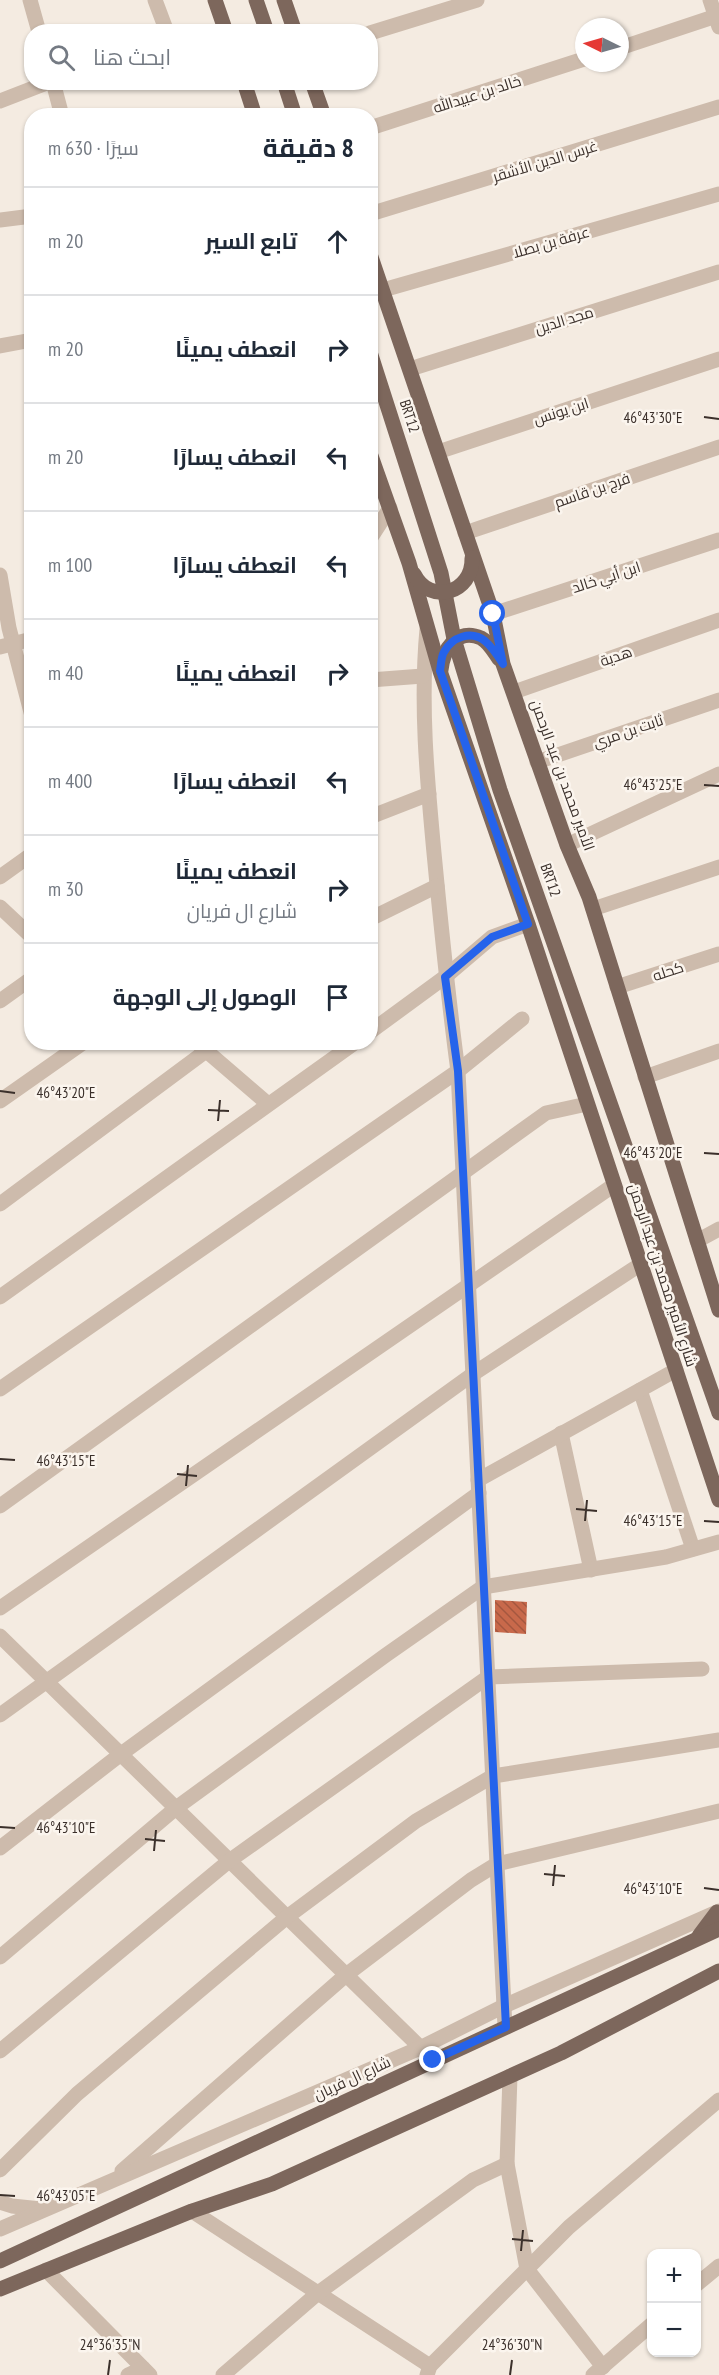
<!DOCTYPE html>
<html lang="ar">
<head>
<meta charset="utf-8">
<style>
  :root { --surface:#fff; --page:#f6f6f7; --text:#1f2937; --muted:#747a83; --line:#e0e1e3 }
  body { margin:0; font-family:"PT Sans Narrow",Cairo,sans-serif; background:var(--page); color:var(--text); direction:rtl }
  .controls { position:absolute; right:18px; bottom:18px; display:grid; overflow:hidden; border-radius:12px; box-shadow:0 2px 4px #0004 }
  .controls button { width:54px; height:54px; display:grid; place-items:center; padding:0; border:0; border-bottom:2px solid var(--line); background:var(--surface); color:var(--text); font:30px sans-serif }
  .compass { position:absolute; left:575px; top:18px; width:54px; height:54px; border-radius:50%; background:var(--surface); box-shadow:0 2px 4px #0004; rotate:275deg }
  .stop { position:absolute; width:18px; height:18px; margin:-14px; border:4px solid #2563eb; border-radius:50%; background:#fff }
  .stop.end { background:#2563eb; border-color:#fff; box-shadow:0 2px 6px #0008 }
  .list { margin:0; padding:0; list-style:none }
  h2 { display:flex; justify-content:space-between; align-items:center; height:78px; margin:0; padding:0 24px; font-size:26px }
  h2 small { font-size:20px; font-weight:400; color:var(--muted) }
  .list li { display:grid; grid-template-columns:39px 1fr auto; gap:18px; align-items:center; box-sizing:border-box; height:108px; padding:0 24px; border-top:2px solid var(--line) }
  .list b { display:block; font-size:22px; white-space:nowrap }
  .list p { margin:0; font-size:20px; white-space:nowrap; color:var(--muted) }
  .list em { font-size:20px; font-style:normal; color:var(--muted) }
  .icon { flex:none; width:33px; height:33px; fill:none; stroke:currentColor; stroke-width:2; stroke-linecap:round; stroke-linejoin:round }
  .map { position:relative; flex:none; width:719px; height:2375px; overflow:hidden; direction:ltr }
  .search { position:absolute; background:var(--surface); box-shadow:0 2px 4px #0004; left:24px; top:24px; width:354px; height:66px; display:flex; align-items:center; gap:15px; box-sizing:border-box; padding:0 21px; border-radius:24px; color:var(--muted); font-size:22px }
  .panel { position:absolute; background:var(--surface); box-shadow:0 2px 4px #0004; left:24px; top:108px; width:354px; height:942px; border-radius:24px; direction:rtl }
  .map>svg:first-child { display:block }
</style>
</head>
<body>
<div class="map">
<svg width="719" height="2375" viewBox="0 0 719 2375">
  <defs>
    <pattern id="building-back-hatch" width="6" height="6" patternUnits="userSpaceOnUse" patternTransform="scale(1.5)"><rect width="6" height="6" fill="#c8694b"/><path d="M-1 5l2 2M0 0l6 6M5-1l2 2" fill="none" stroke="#a4573f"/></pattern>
  </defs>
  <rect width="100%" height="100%" fill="#f4ebe1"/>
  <polygon fill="url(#building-back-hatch)" points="495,1600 527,1602 526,1634 495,1632"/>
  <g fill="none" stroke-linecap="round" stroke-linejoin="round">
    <g stroke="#cdbbac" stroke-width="15">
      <polyline points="30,0 39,32"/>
      <polyline points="155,0 167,32"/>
      <polyline points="710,0 719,27"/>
      <polyline points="370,33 477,0"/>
      <polyline points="620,48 719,15"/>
      <polyline points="53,82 62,116"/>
      <polyline points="0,101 49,82"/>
      <polyline points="370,128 584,59"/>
      <polyline points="370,214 719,107"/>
      <polyline points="0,220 32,216"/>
      <polyline points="383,290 719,194"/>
      <polyline points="0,346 32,340"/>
      <polyline points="410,369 719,272"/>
      <polyline points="438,452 719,359"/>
      <polyline points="465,533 719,447"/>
      <polyline points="370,539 390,508"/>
      <polyline points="0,575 9,628 32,716"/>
      <polyline points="493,614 719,540"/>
      <path d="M 427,629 C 420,704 427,778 434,853 C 441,926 448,998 458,1071 L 505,2027"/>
      <polyline points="0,647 32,639"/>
      <polyline points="370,680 423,676"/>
      <polyline points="514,692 719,620"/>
      <polyline points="537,762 719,700"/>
      <polyline points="370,817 429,794"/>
      <polyline points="567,845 719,774"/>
      <polyline points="0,877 32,854"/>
      <polyline points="0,907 32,937"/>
      <polyline points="593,909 719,867"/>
      <polyline points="370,919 437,886"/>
      <polyline points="617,987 719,954"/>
      <polyline points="0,1001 32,978"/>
      <polyline points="370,1032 445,977 492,937 528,924"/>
      <polyline points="196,1042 268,1104"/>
      <polyline points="645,1077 719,1051"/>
      <polyline points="0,1101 84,1042"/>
      <polyline points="0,1204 206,1051"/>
      <polyline points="697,1241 719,1229"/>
      <polyline points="0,1297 356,1042"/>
      <polyline points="0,1389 458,1071 522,1019"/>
      <polyline points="640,1390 693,1549"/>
      <polyline points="561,1433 591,1570"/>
      <polyline points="478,1480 676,1370"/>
      <polyline points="0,1506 546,1113 587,1104"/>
      <polyline points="0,1608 614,1185"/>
      <polyline points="0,1636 427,2054"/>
      <polyline points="0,1715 473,1374 641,1264"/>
      <polyline points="0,1848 121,1754 479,1493"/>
      <polyline points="0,1957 176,1808 386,1655 483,1587 666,1557 719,1542"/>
      <polyline points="0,2051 229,1861 488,1677 702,1669"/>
      <polyline points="510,2076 507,2164 527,2269 603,2367"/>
      <polyline points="0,2170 77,2094 287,1917 416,1821 493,1776 719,1740"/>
      <polyline points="122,2171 346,1975 471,1880 497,1864 719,1811"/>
      <polyline points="0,2202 12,2206 41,2209"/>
      <polyline points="192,2211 430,2366"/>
      <polyline points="0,2229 420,2048 504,2006 719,1911"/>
      <polyline points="46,2270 150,2375"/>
      <polyline points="696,2285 719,2266"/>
      <polyline points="128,2375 143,2368"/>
      <polyline points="223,2375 318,2293 473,2180 507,2164"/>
      <polyline points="427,2375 430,2366 569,2227 719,2100"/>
      <polyline points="593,2375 652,2324"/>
    </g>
    <g stroke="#7d675c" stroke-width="15">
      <polyline points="215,0 226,32"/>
      <polyline points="256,0 267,32"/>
      <polyline points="284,0 295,32"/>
      <polyline points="244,82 255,116"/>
      <polyline points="284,82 295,116"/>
      <polyline points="312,82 324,116"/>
      <polyline points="370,254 493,614 503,664 567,845 589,897 719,1310"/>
      <polyline points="370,352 441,573 454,639 500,790 719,1413"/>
      <polyline points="370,453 409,563 440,671 528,924 719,1500"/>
      <path d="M 414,574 C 430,606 473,593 472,558"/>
      <path d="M 441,670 C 443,650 457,627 481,638 C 489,642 494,652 499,659"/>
      <polyline points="699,1936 717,1912"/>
      <polyline points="0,2261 719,1929"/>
      <polyline points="0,2289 192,2211 272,2184 561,2053 719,1971"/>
    </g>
  </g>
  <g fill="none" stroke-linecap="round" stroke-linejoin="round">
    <path stroke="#2563eb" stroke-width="8" d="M 433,2060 L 506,2027 L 458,1071 L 445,977 L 492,937 L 528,924 L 440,671 C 441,665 441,657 444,652 C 452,637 471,630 485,641 C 492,647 498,656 503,664 L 493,614"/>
  </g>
  <path fill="none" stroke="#3b302b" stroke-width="2" d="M 704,417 L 719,419M 704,785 L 719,786M 0,1091 L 15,1093M 208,1110 L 229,1111M 218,1121 L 220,1100M 704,1153 L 719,1154M 0,1459 L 15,1460M 177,1474 L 197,1476M 186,1486 L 188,1465M 576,1509 L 597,1511M 585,1521 L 587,1500M 704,1521 L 719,1522M 0,1827 L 15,1828M 145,1839 L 165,1841M 154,1851 L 156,1830M 544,1874 L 565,1876M 553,1886 L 555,1865M 704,1888 L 719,1890M 0,2195 L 15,2196M 512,2239 L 533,2241M 521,2251 L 523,2230M 108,2375 L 110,2360M 510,2375 L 512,2360"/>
  <g text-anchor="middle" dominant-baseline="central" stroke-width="5" stroke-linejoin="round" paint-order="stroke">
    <g font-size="15" fill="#3b302b" stroke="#fbf5ee">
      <text transform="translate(477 94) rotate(-18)">خالد بن عبيدالله</text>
      <text transform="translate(545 161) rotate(-17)">غرس الدين الأشقر</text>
      <text transform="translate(551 242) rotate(-16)">عرفة بن بصلا</text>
      <text transform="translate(564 320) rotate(-17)">مجد الدين</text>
      <text transform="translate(561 411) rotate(-18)">ابن يونس</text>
      <text transform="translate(410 416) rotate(72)">BRT12</text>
      <text transform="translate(592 490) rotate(-19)">فرج بن قاسم</text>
      <text transform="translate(606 577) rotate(-18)">ابن أبي خالد</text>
      <text transform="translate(616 656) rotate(-19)">هدية</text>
      <text transform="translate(628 731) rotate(-19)">ثابت بن مري</text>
      <text transform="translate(563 775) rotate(70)">الأمير محمد بن عبد الرحمن</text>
      <text transform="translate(551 880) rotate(71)">BRT12</text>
      <text transform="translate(668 971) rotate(-18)">كحله</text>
      <text transform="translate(663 1275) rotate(72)">شارع الأمير محمد بن عبد الرحمن</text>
      <text transform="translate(352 2078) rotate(-25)">شارع ال فريان</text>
    </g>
  </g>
  <g font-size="15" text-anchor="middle" fill="#3b302b" stroke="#fbf5ee" stroke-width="5" stroke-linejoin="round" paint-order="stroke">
    <text x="653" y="423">46°43'30"E</text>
    <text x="653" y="790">46°43'25"E</text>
    <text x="66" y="1098">46°43'20"E</text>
    <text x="653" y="1158">46°43'20"E</text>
    <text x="66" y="1466">46°43'15"E</text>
    <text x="653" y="1526">46°43'15"E</text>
    <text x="66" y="1833">46°43'10"E</text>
    <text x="653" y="1894">46°43'10"E</text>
    <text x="66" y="2201">46°43'05"E</text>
    <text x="110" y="2350">24°36'35"N</text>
    <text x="512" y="2350">24°36'30"N</text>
  </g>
</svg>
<div class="controls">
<button>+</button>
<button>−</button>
</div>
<svg class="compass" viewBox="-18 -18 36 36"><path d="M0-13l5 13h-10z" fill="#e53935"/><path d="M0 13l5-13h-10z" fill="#747a83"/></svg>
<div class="stop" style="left:493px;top:614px"></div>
<div class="stop end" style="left:433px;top:2060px"></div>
<div class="search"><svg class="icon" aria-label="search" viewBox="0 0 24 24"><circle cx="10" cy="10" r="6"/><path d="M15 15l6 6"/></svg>ابحث هنا</div>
<section class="panel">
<h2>8 دقيقة<small>سيرًا · 630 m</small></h2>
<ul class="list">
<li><svg class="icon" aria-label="ahead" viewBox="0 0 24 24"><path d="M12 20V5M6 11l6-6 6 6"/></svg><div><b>تابع السير</b></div><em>20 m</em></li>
<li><svg class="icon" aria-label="right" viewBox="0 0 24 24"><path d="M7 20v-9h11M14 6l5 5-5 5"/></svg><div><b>انعطف يمينًا</b></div><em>20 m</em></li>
<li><svg class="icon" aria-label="left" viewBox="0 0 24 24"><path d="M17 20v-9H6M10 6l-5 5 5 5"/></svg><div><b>انعطف يسارًا</b></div><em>20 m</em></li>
<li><svg class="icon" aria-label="left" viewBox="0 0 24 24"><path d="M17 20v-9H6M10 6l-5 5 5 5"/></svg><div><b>انعطف يسارًا</b></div><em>100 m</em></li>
<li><svg class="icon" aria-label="right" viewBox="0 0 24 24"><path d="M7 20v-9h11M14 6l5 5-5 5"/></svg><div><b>انعطف يمينًا</b></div><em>40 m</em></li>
<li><svg class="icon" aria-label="left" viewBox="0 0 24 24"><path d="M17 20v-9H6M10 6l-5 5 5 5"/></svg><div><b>انعطف يسارًا</b></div><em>400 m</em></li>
<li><svg class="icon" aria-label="right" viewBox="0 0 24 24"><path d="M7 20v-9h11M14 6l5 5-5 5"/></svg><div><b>انعطف يمينًا</b><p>شارع ال فريان</p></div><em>30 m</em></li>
<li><svg class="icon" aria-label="arrive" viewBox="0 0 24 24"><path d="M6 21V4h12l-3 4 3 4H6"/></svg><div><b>الوصول إلى الوجهة</b></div></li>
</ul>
</section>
</div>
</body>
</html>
